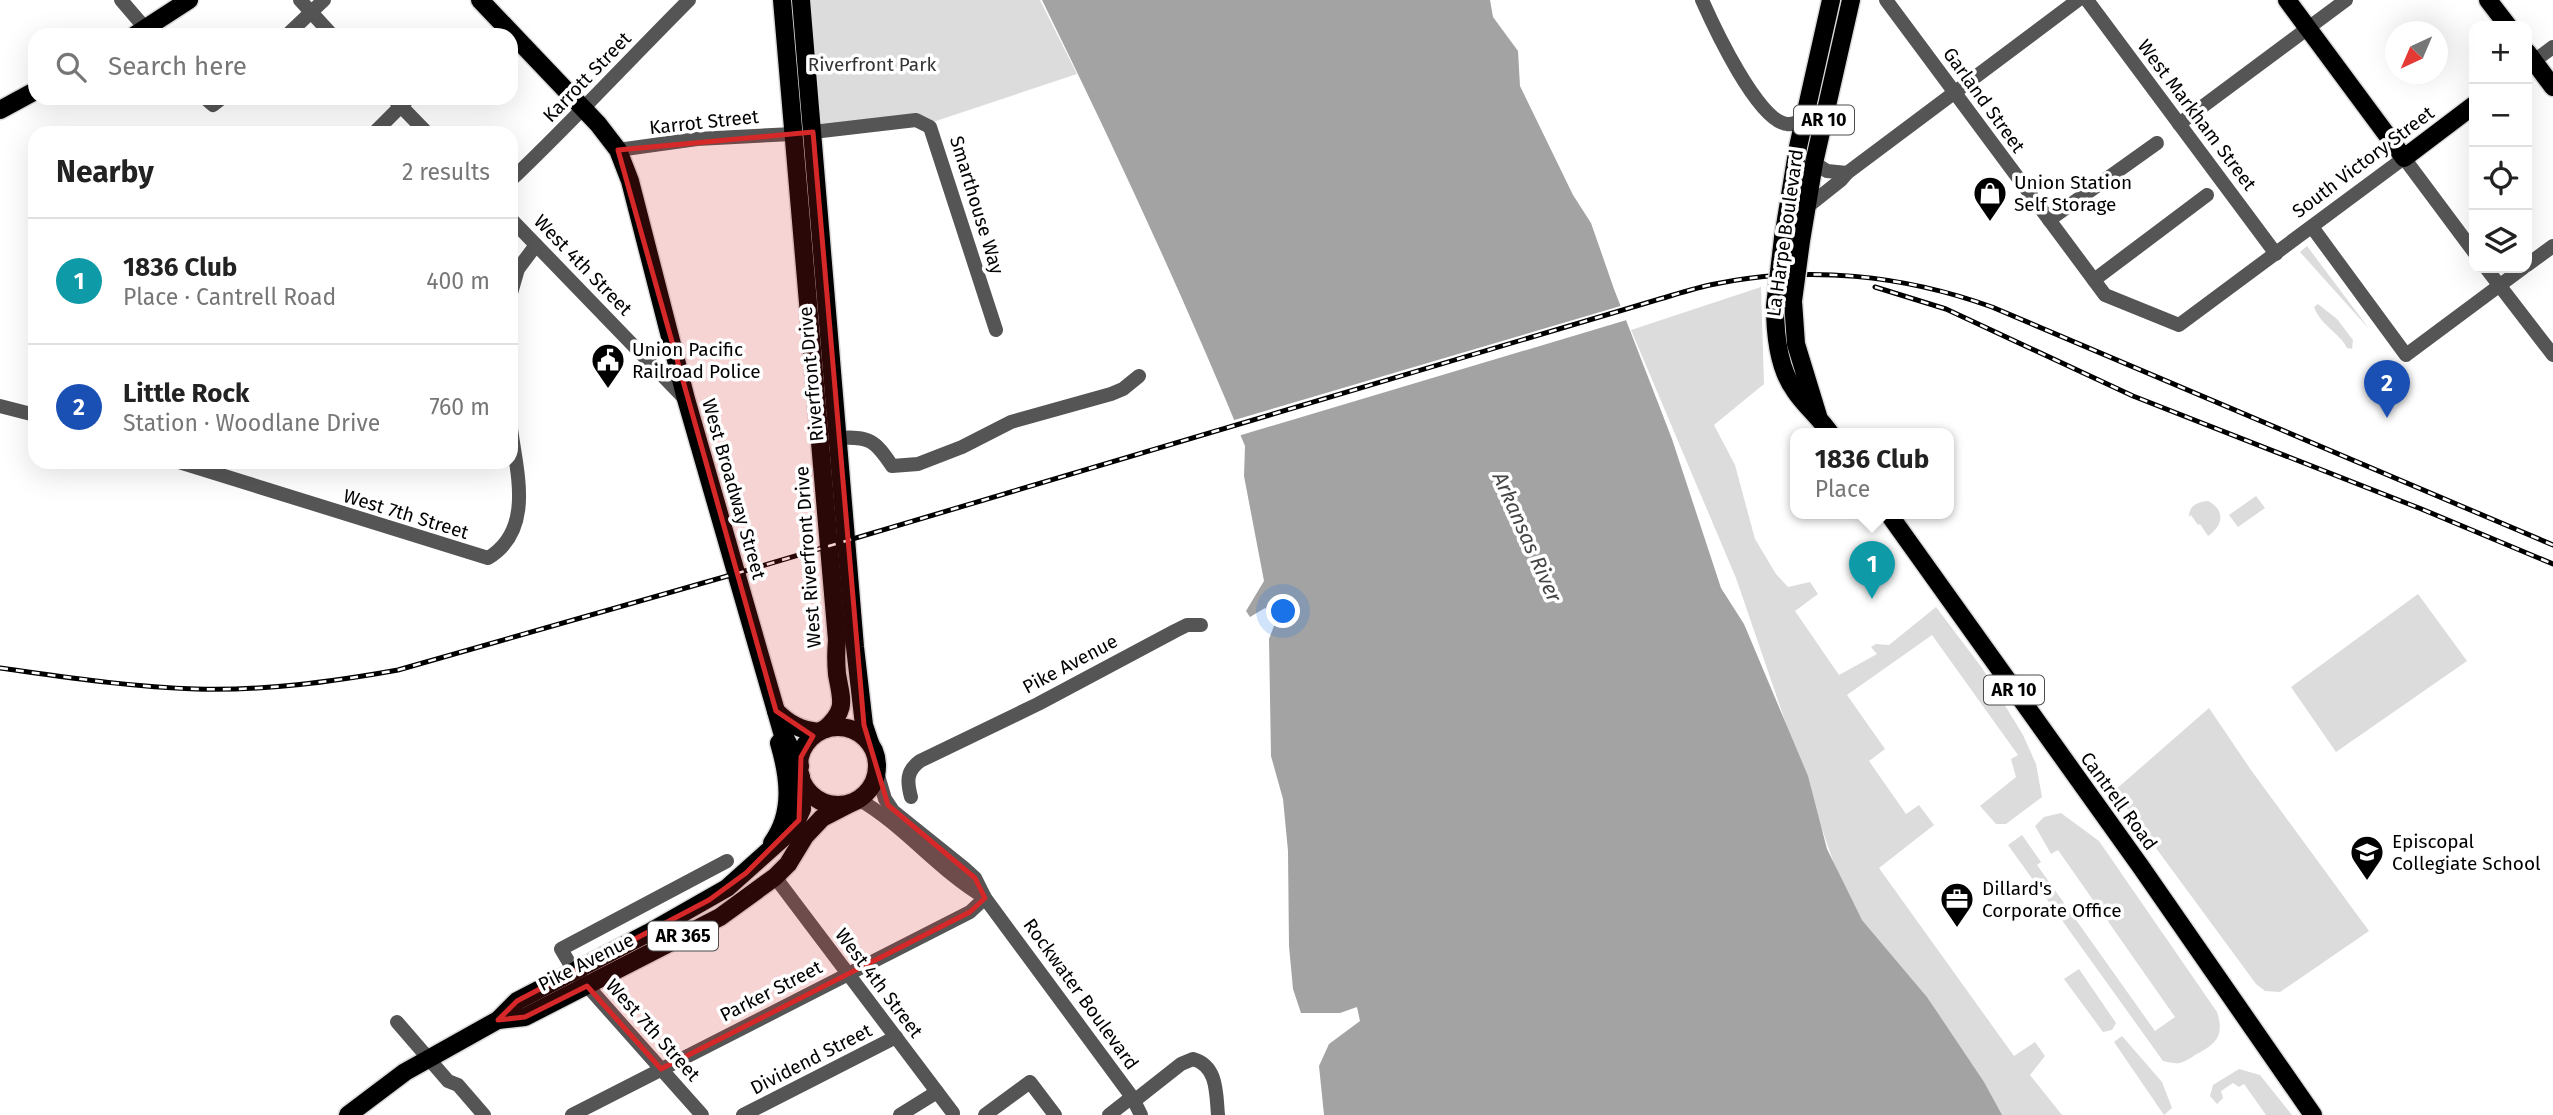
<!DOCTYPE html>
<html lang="en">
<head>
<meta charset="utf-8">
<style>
  :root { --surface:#fff; --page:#f6f6f6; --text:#222; --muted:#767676; --line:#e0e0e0; --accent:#ea580c }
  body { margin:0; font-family:"Fira Sans",sans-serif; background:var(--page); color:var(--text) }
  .controls { position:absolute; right:21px; top:21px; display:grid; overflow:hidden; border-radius:14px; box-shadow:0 7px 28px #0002 }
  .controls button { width:63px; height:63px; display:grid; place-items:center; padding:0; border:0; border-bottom:2px solid var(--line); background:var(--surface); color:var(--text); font:35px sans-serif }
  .compass { position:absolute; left:2385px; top:21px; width:63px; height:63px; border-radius:50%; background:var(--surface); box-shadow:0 7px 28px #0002; rotate:224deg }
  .you { position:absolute; left:1284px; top:612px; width:24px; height:24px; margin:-18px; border:5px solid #fff; border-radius:50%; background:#1a73e8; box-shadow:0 0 0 10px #1a73e833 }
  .badge { display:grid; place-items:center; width:46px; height:46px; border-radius:50%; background:var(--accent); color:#fff; font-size:23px; font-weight:700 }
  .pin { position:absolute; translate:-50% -58px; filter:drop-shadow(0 2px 4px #0008) }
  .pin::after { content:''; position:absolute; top:37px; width:24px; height:21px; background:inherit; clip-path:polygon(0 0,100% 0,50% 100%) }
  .popup { position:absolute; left:1790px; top:428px; width:164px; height:91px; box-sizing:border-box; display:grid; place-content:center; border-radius:14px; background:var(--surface); filter:drop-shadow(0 2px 5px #0005); font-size:23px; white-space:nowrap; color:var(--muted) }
  .popup b { font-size:26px; color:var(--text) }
  .popup::after { content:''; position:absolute; left:50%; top:100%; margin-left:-14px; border:14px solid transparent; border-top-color:var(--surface) }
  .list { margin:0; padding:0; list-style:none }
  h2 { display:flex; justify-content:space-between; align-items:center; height:91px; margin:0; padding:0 28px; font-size:30px }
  h2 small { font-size:23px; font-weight:400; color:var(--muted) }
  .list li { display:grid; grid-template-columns:46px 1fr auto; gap:21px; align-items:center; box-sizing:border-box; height:126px; padding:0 28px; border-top:2px solid var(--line) }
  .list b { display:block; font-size:26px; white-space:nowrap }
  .list p { margin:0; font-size:23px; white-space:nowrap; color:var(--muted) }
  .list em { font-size:23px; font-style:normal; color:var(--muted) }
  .icon { flex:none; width:38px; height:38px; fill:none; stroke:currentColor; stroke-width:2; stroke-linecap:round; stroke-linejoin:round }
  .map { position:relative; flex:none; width:2553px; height:1115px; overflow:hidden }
  .search { position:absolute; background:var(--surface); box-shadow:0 7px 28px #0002; left:28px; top:28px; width:490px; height:77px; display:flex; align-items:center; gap:18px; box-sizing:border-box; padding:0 24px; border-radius:21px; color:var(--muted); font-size:26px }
  .panel { position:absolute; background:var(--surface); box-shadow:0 7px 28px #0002; left:28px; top:126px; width:490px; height:343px; border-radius:21px }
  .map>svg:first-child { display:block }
</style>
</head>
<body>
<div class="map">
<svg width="2553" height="1115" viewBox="0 0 2553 1115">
  <rect width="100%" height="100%" fill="#fff"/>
  <g fill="#dcdcdc">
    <polygon points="801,0 1040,0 1077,74 927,124 813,132"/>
    <polygon points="2307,246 2370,330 2300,252"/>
    <polygon points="1761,287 1764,384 1714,425 1735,465 1755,539 1776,574 1788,587 1810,582 1818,594 1795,611 1839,675 1877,654 1871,647 1876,644 1889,645 1936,607 1982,668 2023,735 2036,764 2042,797 2006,824 1996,824 1980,806 2016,777 2011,759 2018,755 1932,635 1847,695 1885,749 1869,761 1906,814 1919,805 1934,825 1879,868 2014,1056 2035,1042 2045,1056 2030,1075 2062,1115 2001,1115 1927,997 1862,920 1843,885 1833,861 1736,578 1631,330"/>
    <path d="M 2318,304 L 2337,319 L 2353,340 L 2352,349 L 2347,348 C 2340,333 2321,326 2314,307 Z"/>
    <polygon points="2256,496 2265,508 2238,527 2229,515"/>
    <path d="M 2208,501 C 2226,510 2223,526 2208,536 L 2200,524 L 2198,525 L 2191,515 L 2189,517 C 2189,505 2198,502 2208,501 Z"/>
    <polygon points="2418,594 2467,661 2336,752 2291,687"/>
    <polygon points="2209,708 2251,770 2369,931 2280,992 2265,991 2256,984 2114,791"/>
    <path d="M 2061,813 L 2099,841 L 2217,1012 C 2225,1036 2216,1044 2195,1055 C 2191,1058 2184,1062 2180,1063 C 2175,1064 2168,1062 2163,1061 L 2008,845 L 2022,835 L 2041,862 L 2037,865 L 2155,1031 L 2175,1017 L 2058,850 L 2051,854 L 2035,826 L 2044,817 Z"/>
    <polygon points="2079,969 2116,1023 2112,1030 2103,1032 2064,979"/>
    <polygon points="2122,1036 2162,1082 2172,1108 2164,1115 2114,1042"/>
    <polygon points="2239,1069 2260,1075 2292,1115 2266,1115 2244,1084 2239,1087 2233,1083 2221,1091 2223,1098 2217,1104 2210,1096 2213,1085"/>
  </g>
  <path fill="#a3a3a3" d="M 1042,0 L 1490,0 L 1493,17 L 1518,51 L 1520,86 L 1573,195 L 1591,223 L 1614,289 L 1672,439 L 1721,588 L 1744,624 L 1808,776 L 1827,849 L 1862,920 L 1927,997 L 1984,1082 L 2002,1115 L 1324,1115 L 1319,1066 L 1329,1044 L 1360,1021 L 1357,1007 L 1340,1013 L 1301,1013 L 1293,989 L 1289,946 L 1288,851 L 1283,799 L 1271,756 L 1269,639 L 1277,618 L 1265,608 L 1250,617 L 1246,611 L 1264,581 L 1244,476 L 1245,446 C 1183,295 1114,147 1042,0 Z"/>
  <polygon fill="#fff" points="1624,305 1630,319 1238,436 1231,421"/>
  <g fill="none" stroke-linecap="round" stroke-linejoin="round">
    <defs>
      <g id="major">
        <polyline points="480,0 598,124 618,150 630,181 686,399 782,732 800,766"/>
        <path d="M 782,0 L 837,640 C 836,651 836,663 837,674 C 841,699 848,709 825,729"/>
        <polyline points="801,0 855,647 864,725 870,743"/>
        <polyline points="2287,0 2404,158 2474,105"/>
        <polyline points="2488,0 2508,26"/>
        <polyline points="135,35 189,0"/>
        <polyline points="2527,52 2553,87"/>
        <polyline points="0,110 35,91"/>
        <polyline points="1783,238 1798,147 1831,0"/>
        <polyline points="1801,241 1814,163 1851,0"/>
        <polyline points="1793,301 1796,344 1818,416"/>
        <path d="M 1775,306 C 1775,333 1778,368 1795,391 C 1805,406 1820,418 1830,433"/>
        <polyline points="1888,513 2141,867 2313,1115"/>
        <path d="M 776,711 C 789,724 800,730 818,732"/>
        <circle cx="838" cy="766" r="39"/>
        <path d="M 772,843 C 794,813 789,777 779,743"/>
        <polyline points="498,1020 525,1017 720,917 775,877 788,864 805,836 822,818 851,803"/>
        <polyline points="348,1115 405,1072 498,1020 517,1001 648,933 727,888 793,829 802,809 801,776"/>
      </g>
    </defs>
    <use href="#major" stroke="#dbdbdb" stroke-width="21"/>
    <g stroke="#555" stroke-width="14">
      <polyline points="121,0 151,35"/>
      <polyline points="300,0 332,35"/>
      <path d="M 1702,0 C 1713,25 1758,122 1787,124 C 1795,125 1800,120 1806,115"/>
      <polyline points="1886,0 2105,295 2179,325 2404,158 2474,252"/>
      <polyline points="2087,0 2276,254"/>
      <polyline points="287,35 324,0"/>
      <polyline points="2534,61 2553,47"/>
      <polyline points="205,98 213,105 222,98"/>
      <polyline points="393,98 427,133"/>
      <polyline points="2179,124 2346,0"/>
      <polyline points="813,132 916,120 930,127 996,330"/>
      <polyline points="374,133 409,98"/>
      <polyline points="618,150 697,139 793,134"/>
      <polyline points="1814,163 1827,171 1847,173"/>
      <path d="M 511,180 C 572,122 629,60 689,0"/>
      <polyline points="1807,207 1841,180 1847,173 2078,0"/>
      <polyline points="511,219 685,399"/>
      <polyline points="2049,220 2157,143"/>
      <polyline points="2312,227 2406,355 2523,268"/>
      <polyline points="2527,265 2553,246"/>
      <polyline points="2486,268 2553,355"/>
      <polyline points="2094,280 2207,195"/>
      <polyline points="511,293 518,269 536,245"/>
      <polyline points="0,406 35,415"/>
      <path d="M 838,438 C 869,436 875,440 892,466 L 918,464 L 962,447 L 1011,422 L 1111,394 L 1123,389 L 1139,376"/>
      <path d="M 179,462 L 488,558 C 534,530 517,474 511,429"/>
      <polyline points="877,772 885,799 893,811 964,868 975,878 985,898 1132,1097 1141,1115"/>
      <path d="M 911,797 C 907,782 906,771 920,761 L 1038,704 L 1175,631 L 1187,625 L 1201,625"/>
      <path d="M 858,799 C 904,825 938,870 984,897"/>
      <polyline points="775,877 953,1113"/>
      <polyline points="397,1022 448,1081 458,1085 484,1115"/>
      <path d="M 1134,1101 L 1181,1064 L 1193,1059 C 1218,1066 1216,1094 1218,1115"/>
      <polyline points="572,1115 970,912 985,898"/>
      <polyline points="702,1115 574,971 561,949 727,861"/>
      <polyline points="743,1115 896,1037"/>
      <polyline points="900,1115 937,1092"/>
      <polyline points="985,1115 1030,1082 1055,1115"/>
      <polyline points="1109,1115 1132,1097"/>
    </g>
    <use href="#major" stroke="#000" stroke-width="18"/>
    <defs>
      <g id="rail">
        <polyline points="1875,287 1946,309 2133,396 2419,508 2553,564"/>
        <path d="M 0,668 C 65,677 130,687 196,689 C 264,691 331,682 398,670 L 745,571 L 1653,301 C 1674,295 1694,288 1715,284 C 1808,265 1903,275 1992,307 L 2553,545"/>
      </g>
    </defs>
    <use href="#rail" stroke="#000" stroke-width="5"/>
    <use href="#rail" stroke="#fff" stroke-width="2.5" stroke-dasharray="8" stroke-linecap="butt"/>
    <defs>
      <g id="major-bridge">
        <polyline points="1793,301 1801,241"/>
        <polyline points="1775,306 1783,238"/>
      </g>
    </defs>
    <use href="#major-bridge" stroke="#dbdbdb" stroke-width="21" stroke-linecap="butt"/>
    <use href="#major-bridge" stroke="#000" stroke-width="18"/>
  </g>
  <path fill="#d62828" fill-opacity="0.2" stroke="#d62828" stroke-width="5" stroke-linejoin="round" d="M 813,132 L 864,725 L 888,805 L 975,878 L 985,898 L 970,912 L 661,1069 L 587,986 L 525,1017 L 498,1020 L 517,1001 L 709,900 L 746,873 L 799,820 L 801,757 L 813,736 L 776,711 L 618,150 Z"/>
  <defs>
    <symbol id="shop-pin" viewBox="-11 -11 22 30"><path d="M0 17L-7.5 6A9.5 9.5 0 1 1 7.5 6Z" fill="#000" stroke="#fff"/><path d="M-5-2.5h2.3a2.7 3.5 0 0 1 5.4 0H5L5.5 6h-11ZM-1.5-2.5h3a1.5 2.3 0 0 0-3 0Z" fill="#fff"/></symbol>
    <symbol id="civic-pin" viewBox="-11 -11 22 30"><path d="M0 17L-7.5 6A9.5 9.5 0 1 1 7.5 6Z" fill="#000" stroke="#fff"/><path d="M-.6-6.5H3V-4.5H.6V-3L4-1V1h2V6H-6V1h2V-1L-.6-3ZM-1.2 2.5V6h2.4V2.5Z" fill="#fff"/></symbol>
    <symbol id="school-pin" viewBox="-11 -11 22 30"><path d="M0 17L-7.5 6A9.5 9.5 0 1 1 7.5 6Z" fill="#000" stroke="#fff"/><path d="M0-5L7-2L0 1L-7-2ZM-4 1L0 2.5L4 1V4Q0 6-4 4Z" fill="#fff"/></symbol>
    <symbol id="office-pin" viewBox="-11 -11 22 30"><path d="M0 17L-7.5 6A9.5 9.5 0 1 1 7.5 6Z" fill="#000" stroke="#fff"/><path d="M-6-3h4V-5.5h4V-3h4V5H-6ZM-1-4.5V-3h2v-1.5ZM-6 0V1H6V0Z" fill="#fff"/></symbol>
  </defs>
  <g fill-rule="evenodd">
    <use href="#shop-pin" x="1971" y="174" width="38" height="52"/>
    <use href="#civic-pin" x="589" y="341" width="38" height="52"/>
    <use href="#school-pin" x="2348" y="833" width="38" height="52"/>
    <use href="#office-pin" x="1938" y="880" width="38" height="52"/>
  </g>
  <g text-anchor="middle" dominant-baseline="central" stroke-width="7" stroke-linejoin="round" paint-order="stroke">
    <g fill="#fff" stroke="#4c4c4c" stroke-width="2">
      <rect x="1794" y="105.5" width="60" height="29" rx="5"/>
      <rect x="1984" y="675.5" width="60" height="29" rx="5"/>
      <rect x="648" y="921.5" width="70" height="29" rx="5"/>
    </g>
    <g font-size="18" font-weight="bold" fill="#000">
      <text x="1824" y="120">AR 10</text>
      <text x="2014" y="690">AR 10</text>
      <text x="683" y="936">AR 365</text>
    </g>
    <g font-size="19" fill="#333" stroke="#fff">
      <text x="872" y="64">Riverfront Park</text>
    </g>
    <g font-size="19" fill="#000" stroke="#fff">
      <text transform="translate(587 77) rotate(-46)">Karrott Street</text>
      <text transform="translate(1984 100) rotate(54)">Garland Street</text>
      <text transform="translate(2197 115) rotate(53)">West Markham Street</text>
      <text transform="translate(704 122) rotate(-6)">Karrot Street</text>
      <text transform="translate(2363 162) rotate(-37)">South Victory Street</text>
      <text transform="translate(977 205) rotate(73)">Smarthouse Way</text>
      <text transform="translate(1785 233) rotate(-82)">La Harpe Boulevard</text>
      <text transform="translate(583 265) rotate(46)">West 4th Street</text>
      <text transform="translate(811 374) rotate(-95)">Riverfront Drive</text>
      <text transform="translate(734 489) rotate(74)">West Broadway Street</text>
      <text transform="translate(406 514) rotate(17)">West 7th Street</text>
      <text transform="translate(808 557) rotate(-94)">West Riverfront Drive</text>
      <text transform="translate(1070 664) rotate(-28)">Pike Avenue</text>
      <text transform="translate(2119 801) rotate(54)">Cantrell Road</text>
      <text transform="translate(586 962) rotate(-27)">Pike Avenue</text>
      <text transform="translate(879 983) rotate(53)">West 4th Street</text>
      <text transform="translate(771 991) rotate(-27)">Parker Street</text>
      <text transform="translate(1081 994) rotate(54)">Rockwater Boulevard</text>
      <text transform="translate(653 1030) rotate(48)">West 7th Street</text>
      <text transform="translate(811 1059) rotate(-27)">Dividend Street</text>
    </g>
    <g font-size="19" fill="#000" stroke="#fff" text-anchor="start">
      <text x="2014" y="182">Union Station<tspan x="2014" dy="22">Self Storage</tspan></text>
      <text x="632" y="349">Union Pacific<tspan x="632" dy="22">Railroad Police</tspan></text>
      <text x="2392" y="841">Episcopal<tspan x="2392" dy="22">Collegiate School</tspan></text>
      <text x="1982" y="888">Dillard's<tspan x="1982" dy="22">Corporate Office</tspan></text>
    </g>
    <g font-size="21" font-style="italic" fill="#444" stroke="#fff">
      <text transform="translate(1527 537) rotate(66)">Arkansas River</text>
    </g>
  </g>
</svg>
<div class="controls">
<button>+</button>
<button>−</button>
<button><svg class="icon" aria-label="locate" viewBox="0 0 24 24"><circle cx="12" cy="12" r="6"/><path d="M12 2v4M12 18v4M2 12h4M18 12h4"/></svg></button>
<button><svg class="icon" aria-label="layers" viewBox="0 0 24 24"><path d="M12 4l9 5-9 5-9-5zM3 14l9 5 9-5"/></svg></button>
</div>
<svg class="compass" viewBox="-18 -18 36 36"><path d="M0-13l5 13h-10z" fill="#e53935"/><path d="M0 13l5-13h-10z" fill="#767676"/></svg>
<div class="you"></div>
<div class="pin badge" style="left:1872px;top:599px;background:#0f9aa8">1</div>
<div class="popup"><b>1836 Club</b>Place</div>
<div class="pin badge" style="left:2387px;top:418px;background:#1a4fb4">2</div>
<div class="search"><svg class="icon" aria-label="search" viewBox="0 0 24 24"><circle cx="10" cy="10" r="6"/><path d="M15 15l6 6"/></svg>Search here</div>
<section class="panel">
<h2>Nearby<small>2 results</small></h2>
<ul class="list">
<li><span class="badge" style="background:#0f9aa8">1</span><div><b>1836 Club</b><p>Place · Cantrell Road</p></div><em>400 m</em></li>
<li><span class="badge" style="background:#1a4fb4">2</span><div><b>Little Rock</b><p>Station · Woodlane Drive</p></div><em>760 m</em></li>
</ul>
</section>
</div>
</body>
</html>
